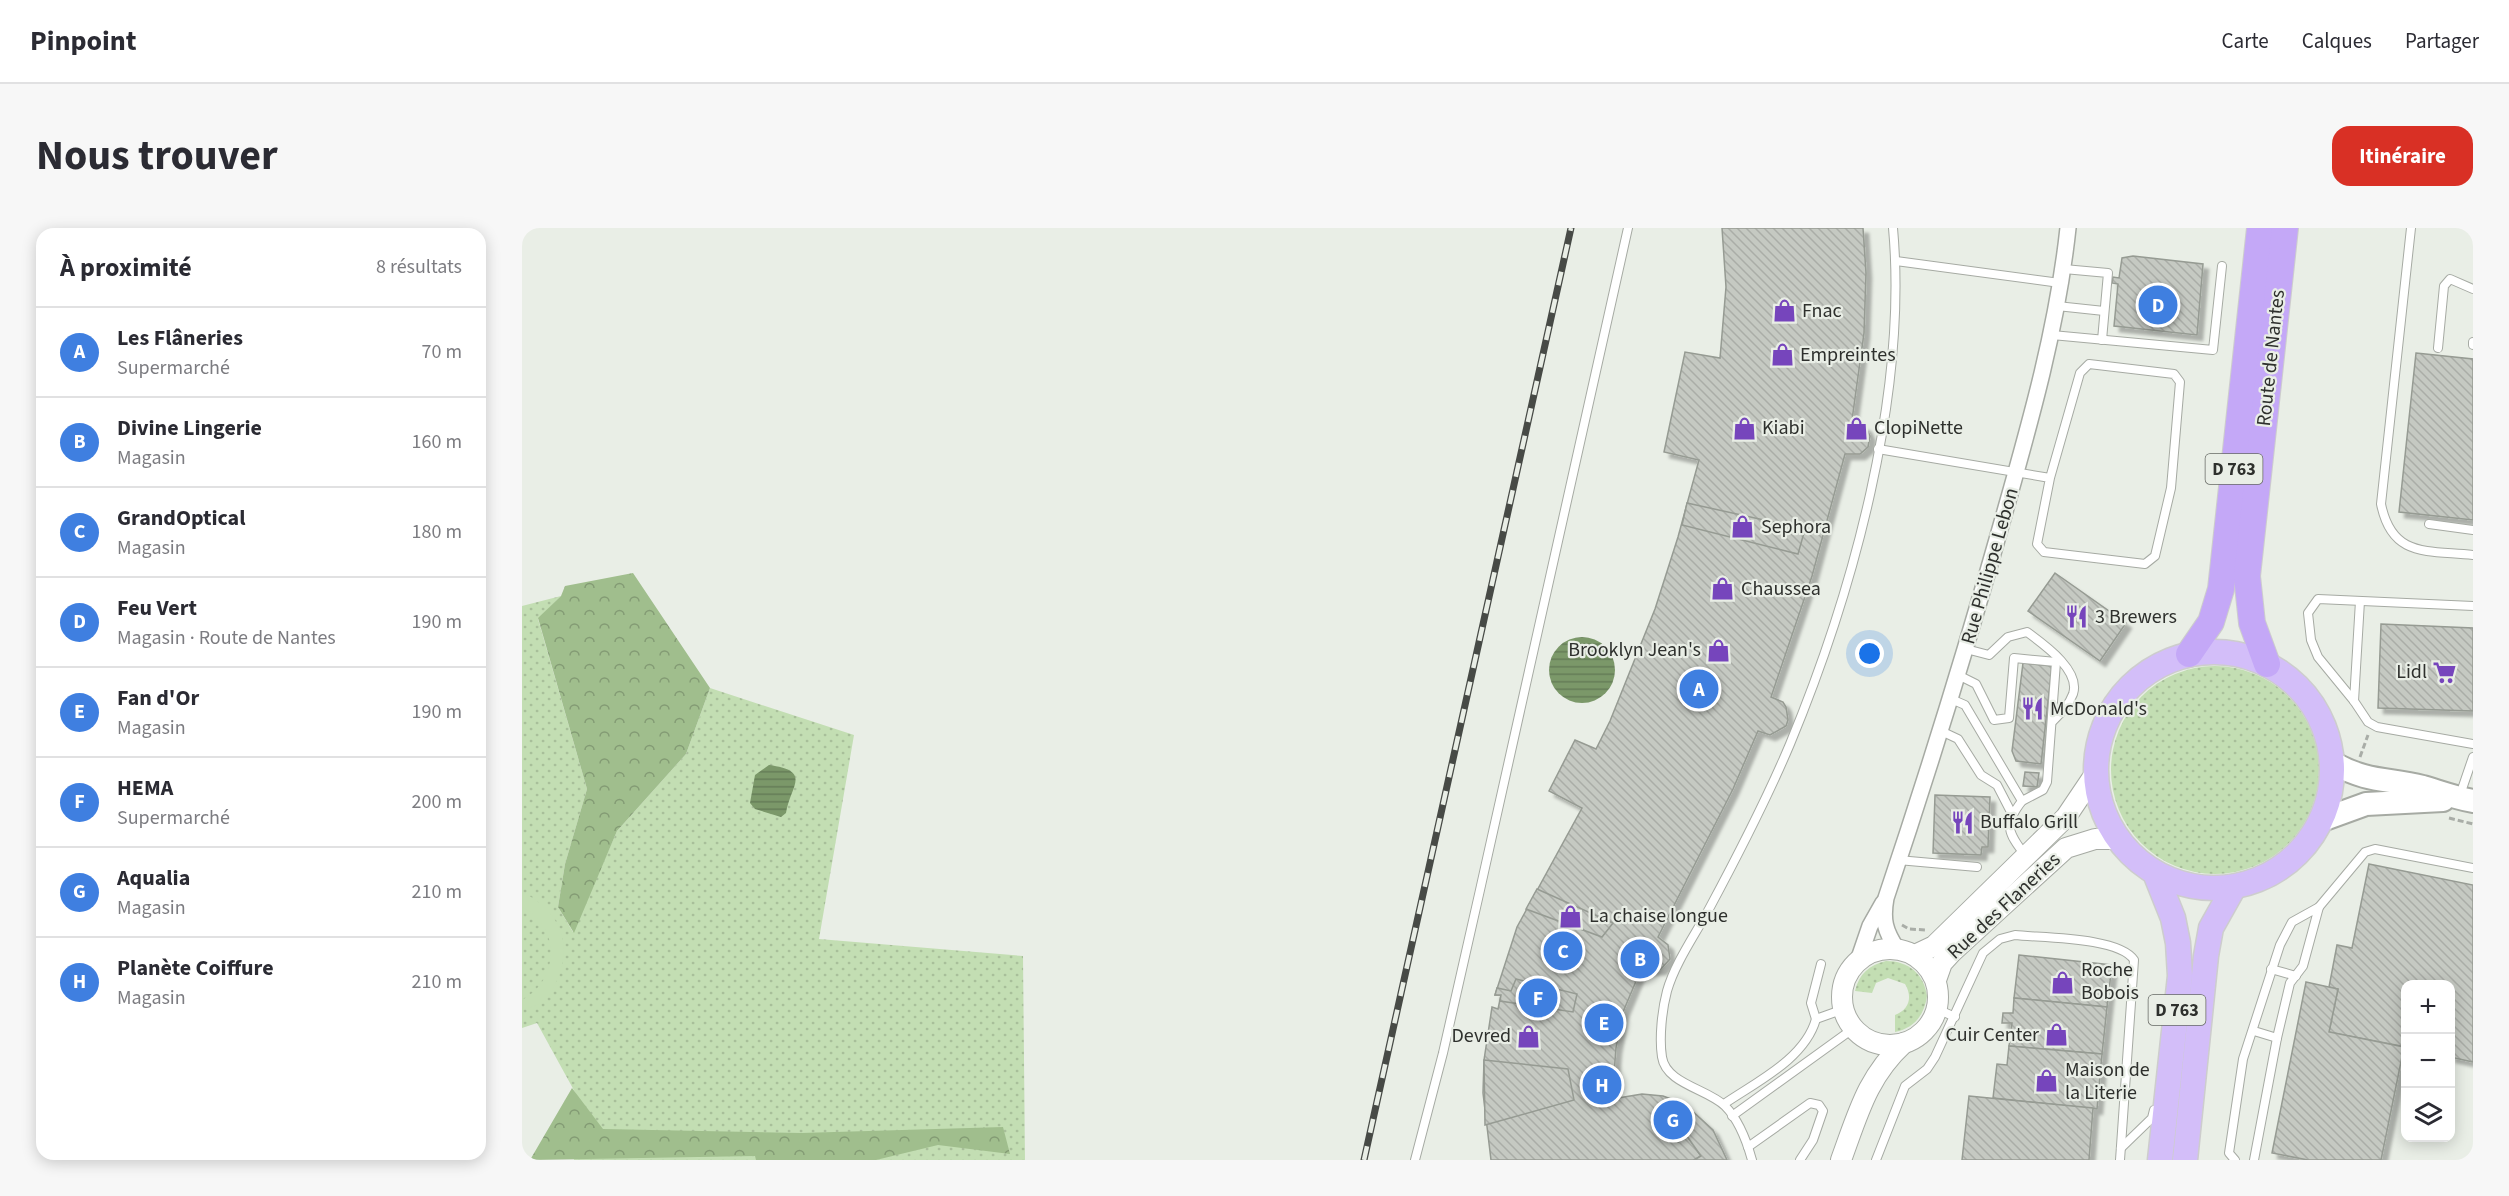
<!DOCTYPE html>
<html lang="fr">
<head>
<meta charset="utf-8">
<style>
  :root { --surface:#fff; --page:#f7f7f7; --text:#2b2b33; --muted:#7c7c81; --line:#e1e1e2; --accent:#d93025 }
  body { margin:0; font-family:"Source Sans 3",sans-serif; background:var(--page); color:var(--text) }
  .controls { position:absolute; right:18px; bottom:18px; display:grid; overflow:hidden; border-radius:12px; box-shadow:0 3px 15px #0003 }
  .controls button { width:54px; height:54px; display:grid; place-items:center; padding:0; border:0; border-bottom:2px solid var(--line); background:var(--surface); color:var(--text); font:30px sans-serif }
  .you { position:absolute; left:1348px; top:426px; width:21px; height:21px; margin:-15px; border:4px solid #fff; border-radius:50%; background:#1a73e8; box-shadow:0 0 0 9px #1a73e833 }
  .badge { display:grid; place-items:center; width:39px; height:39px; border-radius:50%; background:var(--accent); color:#fff; font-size:20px; font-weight:700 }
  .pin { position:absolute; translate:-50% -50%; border:3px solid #fff; box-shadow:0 2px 6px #0006 }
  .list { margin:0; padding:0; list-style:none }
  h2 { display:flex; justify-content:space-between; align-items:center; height:78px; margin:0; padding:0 24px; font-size:26px }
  h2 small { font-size:20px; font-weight:400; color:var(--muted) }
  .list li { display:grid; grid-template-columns:39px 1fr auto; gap:18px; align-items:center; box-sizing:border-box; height:90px; padding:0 24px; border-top:2px solid var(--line) }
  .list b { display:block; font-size:22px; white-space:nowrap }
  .list p { margin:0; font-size:20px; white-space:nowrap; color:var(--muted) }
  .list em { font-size:20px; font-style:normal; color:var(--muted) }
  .icon { flex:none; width:33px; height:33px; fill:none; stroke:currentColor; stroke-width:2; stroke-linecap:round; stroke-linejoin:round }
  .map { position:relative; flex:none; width:1951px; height:932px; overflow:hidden; border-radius:18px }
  header { display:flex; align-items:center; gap:36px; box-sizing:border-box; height:84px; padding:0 30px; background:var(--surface); border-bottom:2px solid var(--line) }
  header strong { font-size:28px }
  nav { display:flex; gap:33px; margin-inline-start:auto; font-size:21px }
  .intro { display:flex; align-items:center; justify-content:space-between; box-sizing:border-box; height:144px; padding:0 36px }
  h1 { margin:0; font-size:42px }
  .button { padding:15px 27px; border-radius:18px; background:var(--accent); color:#fff; font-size:21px; font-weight:700 }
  main { display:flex; gap:36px; padding:0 36px }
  aside { flex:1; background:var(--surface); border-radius:18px; box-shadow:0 3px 15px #0003 }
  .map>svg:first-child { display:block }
</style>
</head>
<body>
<header>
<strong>Pinpoint</strong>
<nav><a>Carte</a><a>Calques</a><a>Partager</a></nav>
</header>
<div class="intro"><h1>Nous trouver</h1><a class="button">Itinéraire</a></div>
<main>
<aside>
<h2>À proximité<small>8 résultats</small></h2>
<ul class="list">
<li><span class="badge" style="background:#3f7fe0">A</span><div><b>Les Flâneries</b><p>Supermarché</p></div><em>70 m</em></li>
<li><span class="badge" style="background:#3f7fe0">B</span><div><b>Divine Lingerie</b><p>Magasin</p></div><em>160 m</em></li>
<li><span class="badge" style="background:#3f7fe0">C</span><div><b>GrandOptical</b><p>Magasin</p></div><em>180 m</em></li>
<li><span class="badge" style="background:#3f7fe0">D</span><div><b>Feu Vert</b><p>Magasin · Route de Nantes</p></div><em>190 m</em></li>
<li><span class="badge" style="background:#3f7fe0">E</span><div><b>Fan d'Or</b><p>Magasin</p></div><em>190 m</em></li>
<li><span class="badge" style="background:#3f7fe0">F</span><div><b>HEMA</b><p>Supermarché</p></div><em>200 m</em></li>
<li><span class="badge" style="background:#3f7fe0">G</span><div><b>Aqualia</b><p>Magasin</p></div><em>210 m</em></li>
<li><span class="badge" style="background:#3f7fe0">H</span><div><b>Planète Coiffure</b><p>Magasin</p></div><em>210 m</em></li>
</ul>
</aside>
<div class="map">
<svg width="1951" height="932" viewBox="0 0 1951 932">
  <defs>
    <pattern id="grass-dots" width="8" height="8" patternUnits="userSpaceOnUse" patternTransform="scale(1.5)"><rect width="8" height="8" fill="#c3deb3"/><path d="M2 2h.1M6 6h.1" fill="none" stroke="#a8bf9a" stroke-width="1.8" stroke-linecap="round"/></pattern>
    <pattern id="forest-crowns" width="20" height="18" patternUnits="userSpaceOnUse" patternTransform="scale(1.5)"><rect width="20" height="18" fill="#a0be8d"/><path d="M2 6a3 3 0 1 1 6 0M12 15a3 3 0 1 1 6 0" fill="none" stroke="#839b74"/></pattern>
    <pattern id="water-rules" width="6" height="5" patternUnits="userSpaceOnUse" patternTransform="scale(1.5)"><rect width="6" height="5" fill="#7b9869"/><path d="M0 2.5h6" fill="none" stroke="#657c57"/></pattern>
    <pattern id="building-back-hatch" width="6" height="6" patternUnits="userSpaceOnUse" patternTransform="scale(1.5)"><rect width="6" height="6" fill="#c5c9c2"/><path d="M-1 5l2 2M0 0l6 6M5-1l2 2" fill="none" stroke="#aaada7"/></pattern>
    <filter id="shadow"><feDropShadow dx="5.5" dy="5.5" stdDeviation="1.5" flood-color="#0004"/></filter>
  </defs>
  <rect width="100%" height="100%" fill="#e9eee6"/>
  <g fill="url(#grass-dots)">
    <polygon points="39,368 16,391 65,561 43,636 36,679 51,704 95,603 164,526 188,460 332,507 297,711 501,728 503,932 52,932 54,866 15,795 0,800 0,378"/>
    <circle cx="1693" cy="542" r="104"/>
    <path d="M 1364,733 C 1387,733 1402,746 1405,768 C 1402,788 1392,800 1373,804 L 1373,787 C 1387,782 1391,769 1383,756 L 1366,750 L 1354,755 L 1350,765 L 1333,763 C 1337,746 1347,737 1364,733 Z"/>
  </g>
  <g fill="url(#forest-crowns)">
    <polygon points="111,345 188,460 164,526 95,603 52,705 36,679 43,636 65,561 16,390 39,368 43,358"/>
    <polygon points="50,860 81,901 279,905 481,899 488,926 416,917 354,932 234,932 233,928 8,932"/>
  </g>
  <path fill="#c3deb3" d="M 0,664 C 49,688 53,733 22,775 L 0,782 L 0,772 C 38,752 39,698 0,679 Z"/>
  <g fill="url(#water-rules)">
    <circle cx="1060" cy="442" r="33"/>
    <path d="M 247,537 C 291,543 268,558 264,585 L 259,589 L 233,581 L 228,575 L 233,547 Z"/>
  </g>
  <g fill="url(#building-back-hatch)" stroke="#969b93" stroke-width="1.5" filter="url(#shadow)">
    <polygon points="1200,0 1341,0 1344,45 1342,105 1330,192 1344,199 1348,208 1346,219 1338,226 1323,226 1290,348 1249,469 1261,474 1264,479 1266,492 1264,498 1248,507 1236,503 1211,561 1136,709 1146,717 1148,731 1139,741 1126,742 1120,739 1101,784 1094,820 1090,871 1120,866 1141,868 1160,875 1166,879 1149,908 1156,914 1165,908 1179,928 1172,932 969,932 961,865 962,832 970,779 976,781 979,767 973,767 995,699 1060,580 1027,563 1053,512 1074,521 1088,493 1133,381 1156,309 1177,232 1142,224 1163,124 1198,130 1204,59"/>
    <polygon points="1611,28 1681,36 1675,107 1592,98 1596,56 1590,55 1591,49 1597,50 1600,30"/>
    <polygon points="1894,125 1951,131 1951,292 1877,284"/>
    <polygon points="1165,275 1283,301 1276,326 1160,297"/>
    <polygon points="1533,345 1604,395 1578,433 1506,383"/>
    <polygon points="1859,396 1951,400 1951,483 1856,480"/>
    <polygon points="1501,435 1530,438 1519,536 1494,533 1490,523"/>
    <polygon points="1503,544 1517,545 1515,559 1501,558"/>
    <polygon points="1413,567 1468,569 1466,619 1460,619 1459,627 1411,625"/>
    <polygon points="1847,636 1951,657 1951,834 1928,829 1928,756 1884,756 1884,819 1807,804 1816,761 1807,759 1815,717 1830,720"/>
    <polygon points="1015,661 1091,695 1080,709 1004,681"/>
    <polygon points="1497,727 1590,737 1585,779 1492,770"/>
    <polygon points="994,751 1055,766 1051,784 978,773 979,767 973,767 975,760 989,763"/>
    <polygon points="1784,754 1816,761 1807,804 1882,819 1859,932 1786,932 1750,925"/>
    <polygon points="1492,770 1585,779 1580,826 1487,818 1490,795 1480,795 1481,785 1491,785"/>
    <polygon points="1487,818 1580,826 1575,881 1471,870 1475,836 1485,837"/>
    <polygon points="962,832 1046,841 1052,872 963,897"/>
    <polygon points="1447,868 1571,880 1567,932 1440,932"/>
    <polygon points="1166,879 1191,902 1205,932 1172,932 1179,928 1165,908 1156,914 1149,908"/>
  </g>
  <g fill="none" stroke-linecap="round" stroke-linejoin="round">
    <defs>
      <g id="service">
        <path d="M 1889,0 L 1859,276 C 1870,330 1905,322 1951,327"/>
        <polyline points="1374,33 1538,55"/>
        <polyline points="1542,41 1586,45 1580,112"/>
        <polyline points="1535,78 1582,83"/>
        <polyline points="1530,107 1691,122 1700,38"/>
        <polyline points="1951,117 1951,114"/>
        <polyline points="1916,120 1922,58 1928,51 1951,61"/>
        <polyline points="1356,221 1528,250 1515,316 1522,324 1623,336 1633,328 1649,260 1658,154 1652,146 1567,136 1558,145 1528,250"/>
        <polyline points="1907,296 1951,302"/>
        <polyline points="1951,378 1796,371 1786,385 1789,412 1796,429 1832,473 1846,494 1855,499 1951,516"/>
        <path d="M 1444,421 L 1467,427 L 1486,409 L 1505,404 C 1521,416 1559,442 1551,466 C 1547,477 1539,485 1531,493"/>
        <polyline points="1429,471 1443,477 1500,573 1521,562 1525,554 1534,434 1492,430 1487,490 1472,492 1454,456 1436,447"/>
        <polyline points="1832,473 1838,373"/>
        <polyline points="1419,503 1436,511 1459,547 1475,557 1490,586"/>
        <polyline points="1938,567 1951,529"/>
        <path d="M 1500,573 C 1482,596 1485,604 1503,627"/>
        <polyline points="1376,632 1455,639"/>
        <polyline points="1797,679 1843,624 1853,621 1951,640"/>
        <polyline points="1749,741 1774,748"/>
        <polyline points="1415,781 1433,789"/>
        <polyline points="1294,791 1289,775 1299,736"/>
        <path d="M 1202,876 C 1234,854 1283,831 1294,791 L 1322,781"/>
        <polyline points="1210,888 1332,800"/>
        <polyline points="1226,919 1288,875 1297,877 1301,883 1291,912 1278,932"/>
        <polyline points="1599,920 1630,890 1632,882"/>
        <polyline points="893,932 921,825 958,662 1106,0"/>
        <path d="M 1230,932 C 1225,914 1216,891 1203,878 C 1186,861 1144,856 1140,829 C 1137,810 1140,782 1145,763 C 1153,735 1173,707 1187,681 C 1216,627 1244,573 1268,516 C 1331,364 1386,166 1371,0"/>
        <path d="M 1354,932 L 1383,858 L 1405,841 L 1413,829 L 1461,725 L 1478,711 L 1493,707 C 1521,710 1597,709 1612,732 L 1598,932"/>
        <polyline points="1713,932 1707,925 1721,831 1758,717 1770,694 1797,679 1781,738 1768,755 1755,810 1732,803"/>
        <polyline points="1732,932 1755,810"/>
      </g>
      <g id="minor">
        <path d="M 1375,721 C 1363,703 1360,692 1364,670 C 1405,548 1443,425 1478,301 C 1506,202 1535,103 1546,0"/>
        <polyline points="1336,733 1348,698 1361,675"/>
      </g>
      <g id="tertiary">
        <circle cx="1368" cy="769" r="48"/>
        <polyline points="1393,727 1412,718 1544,589 1573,546"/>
        <polyline points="1414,752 1420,735 1430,724 1544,620 1573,611 1595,611"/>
        <path d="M 1319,932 C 1336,886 1345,849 1382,815"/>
      </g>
      <g id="secondary">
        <path d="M 1811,535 C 1847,555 1865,550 1901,559 C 1918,564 1934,570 1951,573"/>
        <polyline points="1800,592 1844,576 1921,572"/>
      </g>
      <g id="primary">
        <circle cx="1692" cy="542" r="118"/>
        <polyline points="1633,645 1651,690 1656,715 1658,748 1638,932"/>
        <polyline points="1663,932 1684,728 1689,700 1712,659"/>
      </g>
      <g id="trunk">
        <polyline points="1667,426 1689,394 1699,361 1738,0"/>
        <polyline points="1745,436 1730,395 1725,348 1763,0"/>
      </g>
    </defs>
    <use href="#service" stroke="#a6aaa3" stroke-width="10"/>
    <use href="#minor" stroke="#a6aaa3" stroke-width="18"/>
    <use href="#tertiary" stroke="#a6aaa3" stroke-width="22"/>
    <use href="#secondary" stroke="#a6aaa3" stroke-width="26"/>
    <use href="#primary" stroke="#cdcdcd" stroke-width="27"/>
    <use href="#trunk" stroke="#cdcdcd" stroke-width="28"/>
    <g stroke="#a9ada7" stroke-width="3" stroke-dasharray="6 3" stroke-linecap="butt">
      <polyline points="1838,529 1846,507"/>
      <polyline points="1927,590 1951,596"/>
      <polyline points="1380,697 1387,701 1405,702"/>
    </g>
    <use href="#service" stroke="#fff" stroke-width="8"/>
    <use href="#minor" stroke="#fff" stroke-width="15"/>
    <use href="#tertiary" stroke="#fff" stroke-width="20"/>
    <use href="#secondary" stroke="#fff" stroke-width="22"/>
    <use href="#primary" stroke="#d3bef9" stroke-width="24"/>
    <use href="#trunk" stroke="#c4a8f7" stroke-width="26"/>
    <defs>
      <polyline id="rail" points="842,932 1049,0"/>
    </defs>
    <use href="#rail" stroke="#474a46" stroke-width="7"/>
    <use href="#rail" stroke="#e9eee6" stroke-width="4.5" stroke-dasharray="14" stroke-linecap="butt"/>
  </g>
  <defs>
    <symbol id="shop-bare" viewBox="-9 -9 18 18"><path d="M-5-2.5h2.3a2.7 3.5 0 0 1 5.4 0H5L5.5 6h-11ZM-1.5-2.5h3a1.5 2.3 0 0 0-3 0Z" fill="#7645bc" stroke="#e9eee6" stroke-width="2.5" paint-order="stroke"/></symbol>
    <symbol id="restaurant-bare" viewBox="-9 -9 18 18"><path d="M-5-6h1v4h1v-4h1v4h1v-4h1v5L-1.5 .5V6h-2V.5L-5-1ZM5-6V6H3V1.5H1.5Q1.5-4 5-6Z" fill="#7645bc" stroke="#e9eee6" stroke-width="2.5" paint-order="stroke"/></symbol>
    <symbol id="supermarket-bare" viewBox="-9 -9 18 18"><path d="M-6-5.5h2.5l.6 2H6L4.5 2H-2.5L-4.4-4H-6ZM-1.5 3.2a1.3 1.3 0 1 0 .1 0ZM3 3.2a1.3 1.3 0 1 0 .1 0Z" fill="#7645bc" stroke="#e9eee6" stroke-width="2.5" paint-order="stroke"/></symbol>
  </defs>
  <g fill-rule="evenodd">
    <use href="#shop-bare" x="1246" y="66" width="33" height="33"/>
    <use href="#shop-bare" x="1244" y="110" width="33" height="33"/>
    <use href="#shop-bare" x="1206" y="184" width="33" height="33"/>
    <use href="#shop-bare" x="1318" y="184" width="33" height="33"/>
    <use href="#shop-bare" x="1204" y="282" width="33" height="33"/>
    <use href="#shop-bare" x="1184" y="344" width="33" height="33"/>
    <use href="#restaurant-bare" x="1538" y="372" width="33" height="33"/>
    <use href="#shop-bare" x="1180" y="406" width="33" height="33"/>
    <use href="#supermarket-bare" x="1906" y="428" width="33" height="33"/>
    <use href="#restaurant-bare" x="1494" y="464" width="33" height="33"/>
    <use href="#restaurant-bare" x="1424" y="578" width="33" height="33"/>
    <use href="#shop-bare" x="1032" y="672" width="33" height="33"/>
    <use href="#shop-bare" x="1524" y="738" width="33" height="33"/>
    <use href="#shop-bare" x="1518" y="790" width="33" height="33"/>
    <use href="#shop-bare" x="990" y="792" width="33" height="33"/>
    <use href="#shop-bare" x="1508" y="836" width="33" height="33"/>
  </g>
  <g text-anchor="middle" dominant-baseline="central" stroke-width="4.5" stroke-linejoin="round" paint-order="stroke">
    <g fill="#e9eee6" stroke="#666964" stroke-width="1.5">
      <rect x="1683.5" y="226" width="57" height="30" rx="4.5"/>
      <rect x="1626.5" y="767" width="57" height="30" rx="4.5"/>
    </g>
    <g font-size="18" font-weight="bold" fill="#2e302d">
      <text x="1712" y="241">D 763</text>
      <text x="1655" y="782">D 763</text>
    </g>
    <g font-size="20" fill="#2e302d" stroke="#e9eee6" text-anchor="start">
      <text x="1280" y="83">Fnac</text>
      <text x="1278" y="127">Empreintes</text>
      <text x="1240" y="200">Kiabi</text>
      <text x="1352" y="200">ClopiNette</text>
      <text x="1239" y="299">Sephora</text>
      <text x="1219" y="361">Chaussea</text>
      <text x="1573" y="389">3 Brewers</text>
      <text x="1179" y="422" text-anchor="end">Brooklyn Jean's</text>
      <text x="1905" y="444" text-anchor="end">Lidl</text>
      <text x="1528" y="481">McDonald's</text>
      <text x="1458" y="594">Buffalo Grill</text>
      <text x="1067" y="688">La chaise longue</text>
      <text x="1559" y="742">Roche<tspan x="1559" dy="23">Bobois</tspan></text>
      <text x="1517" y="807" text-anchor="end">Cuir Center</text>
      <text x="989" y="808" text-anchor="end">Devred</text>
      <text x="1543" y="842">Maison de<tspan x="1543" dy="23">la Literie</tspan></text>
    </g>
    <g font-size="20" fill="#2e302d" stroke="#e9eee6">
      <text transform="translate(1749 130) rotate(-84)">Route de Nantes</text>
      <text transform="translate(1468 338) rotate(-74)">Rue Philippe Lebon</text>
      <text transform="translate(1482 678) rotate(-43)">Rue des Flaneries</text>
    </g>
  </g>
</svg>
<div class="controls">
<button>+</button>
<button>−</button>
<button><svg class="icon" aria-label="layers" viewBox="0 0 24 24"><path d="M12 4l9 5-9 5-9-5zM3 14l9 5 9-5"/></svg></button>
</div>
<div class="you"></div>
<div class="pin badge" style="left:1177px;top:461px;background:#3f7fe0">A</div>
<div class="pin badge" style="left:1118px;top:731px;background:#3f7fe0">B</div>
<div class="pin badge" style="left:1041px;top:723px;background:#3f7fe0">C</div>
<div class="pin badge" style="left:1636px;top:77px;background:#3f7fe0">D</div>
<div class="pin badge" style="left:1082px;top:795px;background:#3f7fe0">E</div>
<div class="pin badge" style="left:1016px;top:770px;background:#3f7fe0">F</div>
<div class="pin badge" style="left:1151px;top:892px;background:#3f7fe0">G</div>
<div class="pin badge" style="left:1080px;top:857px;background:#3f7fe0">H</div>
</div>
</main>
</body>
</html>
